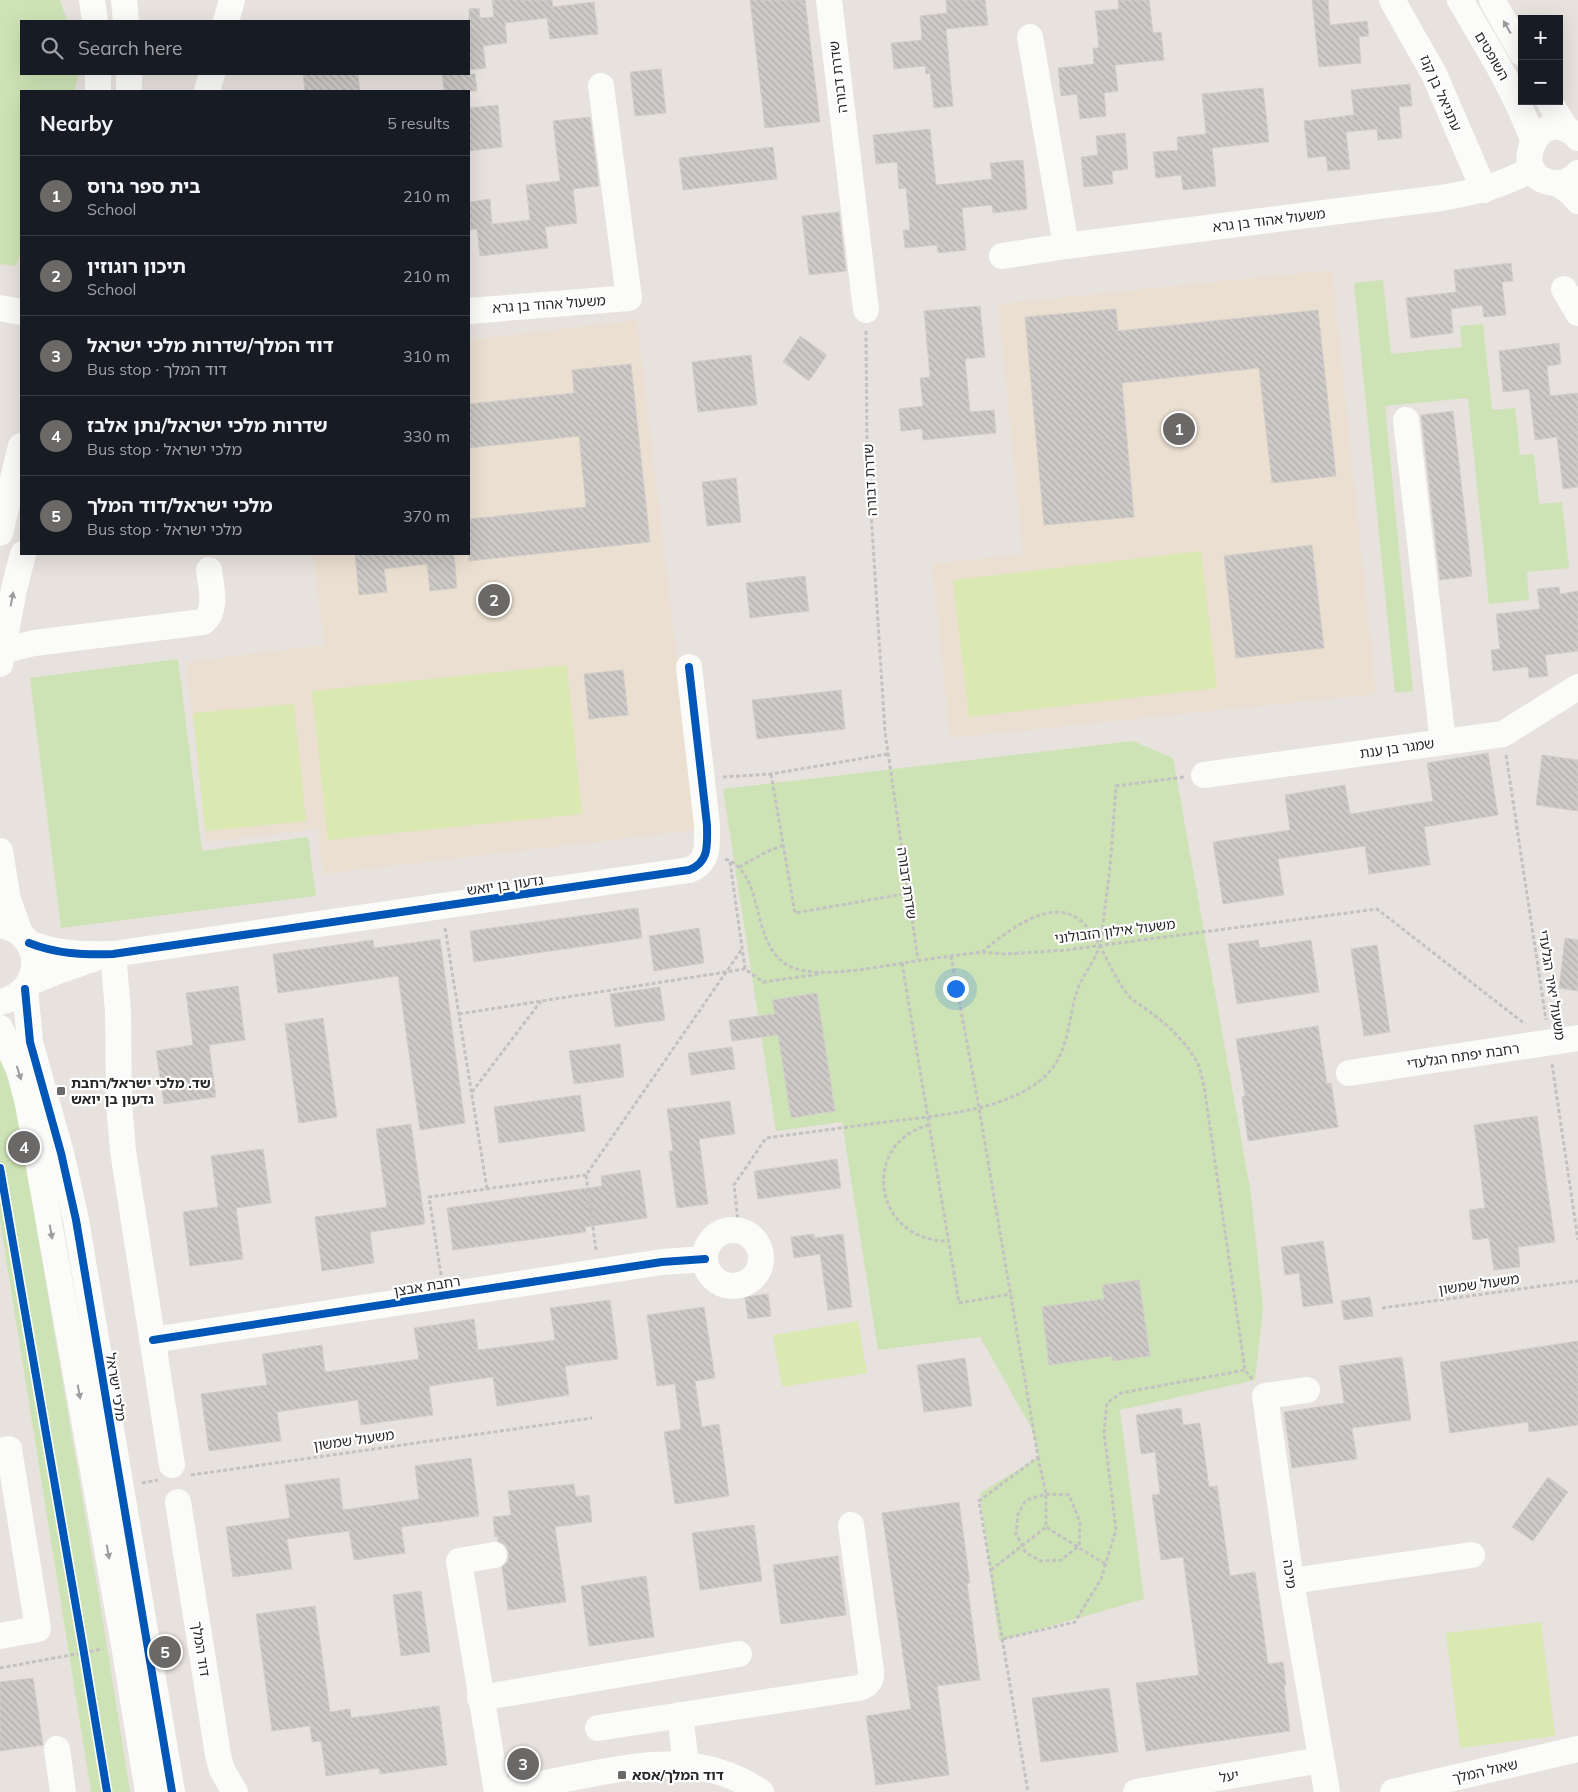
<!DOCTYPE html>
<html lang="en">
<head>
<meta charset="utf-8">
<style>
  :root { --surface:#171b24; --page:#242831; --text:#f1f3f6; --muted:#9ea1a6; --line:#363941; --accent:#6b6967 }
  body { margin:0; font-family:Mulish,"Noto Sans Hebrew",sans-serif; background:var(--page); color:var(--text) }
  .controls { position:absolute; right:15px; top:15px; display:grid; overflow:hidden; border-radius:0px; box-shadow:0 5px 20px #0002 }
  .controls button { width:45px; height:45px; display:grid; place-items:center; padding:0; border:0; border-bottom:1px solid var(--line); background:var(--surface); color:var(--text); font:25px sans-serif }
  .you { position:absolute; left:955px; top:988px; width:18px; height:18px; margin:-12px; border:4px solid #fff; border-radius:50%; background:#1a73e8; box-shadow:0 0 0 8px #1a73e833 }
  .badge { display:grid; place-items:center; width:32px; height:32px; border-radius:50%; background:var(--accent); color:#fff; font-size:16px; font-weight:700 }
  .pin { position:absolute; translate:-50% -50%; border:2px solid #fff; box-shadow:0 1px 5px #0006 }
  .list { margin:0; padding:0; list-style:none }
  h2 { display:flex; justify-content:space-between; align-items:center; height:65px; margin:0; padding:0 20px; font-size:21px }
  h2 small { font-size:16px; font-weight:400; color:var(--muted) }
  .list li { display:grid; grid-template-columns:32px 1fr auto; gap:15px; align-items:center; box-sizing:border-box; height:80px; padding:0 20px; border-top:1px solid var(--line) }
  .list b { display:block; font-size:19px; white-space:nowrap }
  .list p { margin:0; font-size:16px; white-space:nowrap; color:var(--muted) }
  .list em { font-size:16px; font-style:normal; color:var(--muted) }
  .icon { flex:none; width:28px; height:28px; fill:none; stroke:currentColor; stroke-width:2; stroke-linecap:round; stroke-linejoin:round }
  .map { position:relative; flex:none; width:1578px; height:1792px; overflow:hidden }
  .search { position:absolute; background:var(--surface); box-shadow:0 5px 20px #0002; left:20px; top:20px; width:450px; height:55px; display:flex; align-items:center; gap:12px; box-sizing:border-box; padding:0 18px; border-radius:0px; color:var(--muted); font-size:19px }
  .panel { position:absolute; background:var(--surface); box-shadow:0 5px 20px #0002; left:20px; top:90px; width:450px; height:465px; border-radius:0px }
  .map>svg:first-child { display:block }
</style>
</head>
<body>
<div class="map">
<svg width="1578" height="1792" viewBox="0 0 1578 1792">
  <defs>
    <pattern id="building-back-hatch" width="6" height="6" patternUnits="userSpaceOnUse" patternTransform="scale(1.25)"><rect width="6" height="6" fill="#cdcac7"/><path d="M-1 5l2 2M0 0l6 6M5-1l2 2" fill="none" stroke="#b0aeab"/></pattern>
  </defs>
  <rect width="100%" height="100%" fill="#e7e2dd"/>
  <g fill="#ebdfd1">
    <polygon points="1332,270 1376,694 950,738 932,564 1023,554 998,304"/>
    <polygon points="637,320 697,830 323,874 318,829 207,842 186,662 324,645 313,554 469,554 469,340"/>
  </g>
  <g fill="#cee3b5">
    <polygon points="0,0 60,0 67,21 21,21 21,74 79,74 74,91 21,91 21,252 16,266 0,264"/>
    <polygon points="1383,280 1391,354 1462,347 1460,326 1483,324 1492,410 1515,408 1520,455 1534,454 1539,504 1562,502 1569,568 1527,572 1529,600 1489,604 1468,398 1385,406 1413,691 1395,693 1354,283"/>
    <polygon points="178,659 202,851 308,837 316,896 61,928 30,678"/>
    <polygon points="1133,741 1173,758 1251,1194 1263,1308 1255,1380 1120,1410 1144,1599 999,1641 980,1493 1039,1457 1032,1429 980,1337 878,1350 842,1122 776,1131 723,789"/>
    <polygon points="0,1058 3,1063 16,1106 100,1603 130,1792 91,1792 0,1221"/>
  </g>
  <g fill="#dae8b2">
    <polygon points="1201,551 1217,688 969,717 953,580"/>
    <polygon points="567,665 582,814 328,840 312,691"/>
    <polygon points="294,704 306,821 205,831 193,713"/>
    <polygon points="858,1321 867,1373 782,1387 773,1335"/>
    <polygon points="1541,1622 1555,1736 1460,1748 1446,1633"/>
  </g>
  <g fill="url(#building-back-hatch)" stroke="#d2ceca">
    <polygon points="492,0 552,0 553,7 594,2 598,34 550,39 547,18 505,23 507,43 483,46 486,68 469,70 469,9 479,8 480,18 494,17"/>
    <polygon points="750,0 805,0 820,122 765,128"/>
    <polygon points="946,0 985,0 988,25 946,29 953,106 934,108 930,73 926,74 925,66 894,69 891,43 922,40 920,16 947,13"/>
    <polygon points="1118,0 1149,0 1153,33 1161,32 1164,60 1115,65 1118,91 1104,93 1106,116 1080,119 1077,94 1061,96 1058,68 1094,64 1093,48 1099,48 1095,11 1119,9"/>
    <polygon points="1312,0 1328,0 1330,25 1367,21 1369,36 1359,37 1361,63 1319,67"/>
    <polygon points="661,69 666,113 635,116 630,72"/>
    <polygon points="303,74 358,74 360,91 305,91"/>
    <polygon points="442,74 475,74 477,91 444,91"/>
    <polygon points="1410,84 1412,106 1399,107 1402,138 1378,140 1377,129 1346,132 1350,169 1328,171 1326,156 1308,158 1304,121 1354,115 1351,90"/>
    <polygon points="1263,88 1269,142 1212,148 1216,186 1183,190 1181,175 1156,178 1153,152 1178,150 1177,137 1206,134 1202,94"/>
    <polygon points="498,105 502,147 469,151 469,108"/>
    <polygon points="590,117 599,186 573,189 577,223 545,227 548,248 480,256 477,229 469,230 469,202 490,199 492,224 530,220 526,185 560,181 553,121"/>
    <polygon points="930,129 936,185 992,179 990,163 1023,160 1027,209 993,213 992,205 962,208 966,250 938,253 937,245 905,248 903,230 910,230 906,188 899,189 897,162 876,164 873,135"/>
    <polygon points="1125,133 1128,169 1112,171 1113,184 1084,187 1081,157 1098,155 1096,136"/>
    <polygon points="773,147 777,179 683,190 679,158"/>
    <polygon points="839,212 846,271 809,275 802,216"/>
    <polygon points="1511,263 1513,281 1502,282 1506,315 1484,317 1482,305 1451,309 1453,333 1411,338 1406,298 1456,292 1454,270"/>
    <polygon points="980,306 985,357 965,359 970,412 994,410 996,433 923,440 922,429 901,431 899,409 923,406 920,378 930,377 924,311"/>
    <polygon points="1116,309 1118,331 1318,310 1336,476 1272,483 1259,368 1122,383 1134,517 1044,525 1025,317"/>
    <polygon points="800,336 827,355 809,381 783,362"/>
    <polygon points="1559,343 1561,364 1547,366 1550,396 1578,393 1578,487 1563,489 1557,437 1535,440 1529,389 1503,392 1499,351"/>
    <polygon points="751,355 757,405 698,412 692,362"/>
    <polygon points="631,364 650,542 469,561 469,519 586,507 579,436 469,448 469,404 574,393 572,370"/>
    <polygon points="1453,411 1472,576 1440,580 1421,415"/>
    <polygon points="736,478 741,522 707,526 702,482"/>
    <polygon points="1312,545 1324,648 1236,658 1224,556"/>
    <polygon points="355,554 454,554 457,588 430,591 427,564 384,569 387,592 359,595"/>
    <polygon points="805,576 809,611 750,618 746,583"/>
    <polygon points="1559,587 1560,594 1578,591 1578,651 1545,655 1548,676 1529,678 1528,667 1493,671 1491,650 1500,649 1496,614 1540,609 1537,589"/>
    <polygon points="623,670 628,715 589,719 584,674"/>
    <polygon points="841,690 845,729 757,739 752,700"/>
    <polygon points="1488,753 1498,815 1424,827 1430,865 1369,874 1365,846 1278,859 1284,895 1223,904 1213,842 1290,830 1285,795 1345,785 1350,814 1433,801 1427,763"/>
    <polygon points="1542,755 1578,760 1578,811 1536,805"/>
    <polygon points="638,908 642,938 474,962 470,931"/>
    <polygon points="699,928 704,963 654,971 649,936"/>
    <polygon points="1565,938 1578,940 1578,991 1559,988"/>
    <polygon points="440,939 465,1123 420,1130 398,976 278,993 273,954 373,940 374,948"/>
    <polygon points="1258,940 1260,948 1311,940 1319,992 1237,1004 1228,944"/>
    <polygon points="1377,945 1390,1032 1364,1036 1351,949"/>
    <polygon points="238,986 245,1040 209,1045 216,1097 164,1104 156,1051 193,1045 186,993"/>
    <polygon points="660,987 665,1020 615,1027 610,994"/>
    <polygon points="817,993 835,1111 791,1118 778,1035 732,1041 729,1020 775,1014 772,1000"/>
    <polygon points="323,1018 337,1117 299,1123 285,1024"/>
    <polygon points="1318,1026 1327,1084 1331,1083 1338,1127 1248,1141 1242,1097 1245,1096 1236,1039"/>
    <polygon points="620,1044 624,1077 574,1084 569,1051"/>
    <polygon points="732,1047 735,1069 691,1075 688,1053"/>
    <polygon points="580,1095 585,1131 499,1143 494,1107"/>
    <polygon points="730,1101 735,1134 699,1139 708,1204 677,1208 669,1151 673,1151 667,1109"/>
    <polygon points="1537,1116 1555,1242 1518,1247 1520,1267 1494,1270 1489,1238 1473,1240 1469,1210 1485,1208 1474,1125"/>
    <polygon points="411,1124 425,1224 370,1232 374,1263 322,1271 315,1217 387,1207 376,1129"/>
    <polygon points="263,1149 271,1203 236,1208 243,1259 190,1266 183,1212 218,1207 211,1156"/>
    <polygon points="837,1159 841,1188 758,1199 754,1171"/>
    <polygon points="640,1170 647,1218 585,1227 586,1232 453,1250 447,1208 602,1186 601,1176"/>
    <polygon points="814,1234 814,1238 843,1234 852,1307 828,1310 820,1254 794,1258 791,1237"/>
    <polygon points="1323,1241 1333,1303 1303,1307 1299,1273 1285,1275 1281,1247"/>
    <polygon points="1139,1280 1150,1356 1113,1361 1112,1356 1049,1365 1042,1307 1104,1299 1102,1285"/>
    <polygon points="768,1294 771,1316 748,1319 745,1297"/>
    <polygon points="1370,1297 1373,1316 1344,1320 1341,1301"/>
    <polygon points="610,1300 618,1359 565,1366 569,1395 497,1406 493,1377 429,1386 433,1415 361,1425 358,1400 277,1412 281,1441 209,1451 201,1394 267,1385 262,1354 322,1345 325,1372 419,1359 414,1328 474,1319 478,1350 555,1340 550,1308"/>
    <polygon points="704,1307 715,1378 695,1381 702,1427 719,1424 729,1496 675,1504 664,1432 681,1429 675,1384 657,1386 647,1315"/>
    <polygon points="1578,1341 1578,1425 1529,1432 1528,1422 1450,1433 1440,1362"/>
    <polygon points="1402,1357 1411,1420 1352,1428 1357,1459 1292,1468 1284,1412 1344,1403 1339,1366"/>
    <polygon points="965,1358 972,1406 924,1412 917,1365"/>
    <polygon points="1181,1408 1183,1425 1200,1423 1209,1487 1217,1486 1230,1576 1255,1572 1268,1664 1283,1662 1286,1685 1284,1686 1290,1731 1146,1751 1136,1683 1199,1675 1183,1557 1161,1560 1152,1495 1160,1494 1155,1452 1141,1454 1136,1415"/>
    <polygon points="471,1458 479,1516 401,1527 405,1553 354,1560 349,1531 287,1539 292,1569 233,1577 226,1527 290,1518 285,1485 339,1478 343,1510 419,1499 415,1466"/>
    <polygon points="1548,1477 1568,1492 1533,1541 1512,1527"/>
    <polygon points="574,1484 576,1497 589,1495 592,1522 555,1527 566,1602 508,1610 502,1567 508,1561 509,1553 505,1545 498,1541 498,1536 495,1537 493,1517 511,1515 508,1491"/>
    <polygon points="959,1502 970,1583 967,1583 980,1680 937,1686 949,1775 876,1785 866,1716 911,1709 882,1513"/>
    <polygon points="754,1525 762,1581 700,1590 692,1533"/>
    <polygon points="838,1556 846,1615 781,1624 773,1565"/>
    <polygon points="646,1576 654,1637 589,1646 581,1586"/>
    <polygon points="421,1591 430,1652 401,1656 393,1595"/>
    <polygon points="315,1606 330,1712 350,1709 351,1718 439,1706 447,1765 380,1774 379,1768 326,1776 321,1741 312,1742 310,1726 272,1731 256,1614"/>
    <polygon points="33,1678 43,1745 0,1751 0,1682"/>
    <polygon points="1109,1688 1118,1752 1041,1762 1032,1698"/>
  </g>
  <g fill="none" stroke-linecap="round" stroke-linejoin="round">
    <g stroke="#c3c2c2" stroke-width="3" stroke-dasharray="4 2.5" stroke-linecap="butt">
      <polyline points="866,331 867,450 885,732 918,960"/>
      <polyline points="1506,755 1546,1020"/>
      <polyline points="771,774 795,913 909,893"/>
      <polyline points="723,777 771,774 888,754"/>
      <path d="M 725,859 C 767,873 748,944 789,966 C 817,981 885,965 917,961 C 939,957 960,955 982,952 L 1006,954 L 1066,950 L 1377,909 L 1525,1024"/>
      <polyline points="730,862 745,969 763,982 820,974"/>
      <polyline points="739,867 766,852 784,845"/>
      <polyline points="445,928 487,1189"/>
      <path d="M 982,952 C 1004,934 1047,898 1077,918 C 1087,924 1093,935 1099,944 C 1109,962 1116,981 1130,997 C 1137,1004 1147,1009 1154,1015 C 1170,1027 1186,1043 1196,1060 C 1200,1067 1202,1078 1204,1086 L 1245,1370 L 1253,1380"/>
      <polyline points="951,956 979,1108 1038,1457 979,1501 1028,1792"/>
      <polyline points="902,963 959,1303 1011,1294"/>
      <polyline points="459,1014 745,969"/>
      <polyline points="1552,1064 1578,1240"/>
      <polyline points="472,1092 541,1001"/>
      <path d="M 929,1125 C 859,1143 873,1242 949,1241"/>
      <path d="M 739,1231 L 734,1185 L 766,1138 C 803,1133 840,1128 878,1123 C 930,1116 1020,1112 1053,1067 C 1069,1046 1069,1015 1077,991 C 1082,976 1097,958 1100,944 C 1103,932 1103,919 1105,907 C 1111,866 1113,827 1116,786 L 1184,777"/>
      <polyline points="596,1250 586,1175 742,949"/>
      <polyline points="441,1275 429,1197 586,1175"/>
      <polyline points="1382,1308 1578,1281"/>
      <polyline points="1038,1457 1046,1494 1046,1527 1105,1564"/>
      <polyline points="191,1475 592,1418"/>
      <polyline points="142,1483 158,1480"/>
      <polygon points="1046,1494 1069,1495 1080,1522 1079,1546 1061,1560 1041,1561 1026,1553 1016,1534 1018,1514 1026,1500"/>
      <polyline points="991,1570 1046,1527"/>
      <polyline points="1003,1639 1075,1622 1101,1579 1116,1530 1104,1432 1107,1403 1121,1393 1245,1370"/>
      <polyline points="0,1668 103,1649"/>
    </g>
    <g stroke="#fbfbfa" stroke-width="26">
      <polyline points="92,0 95,21"/>
      <polyline points="124,0 126,21"/>
      <polyline points="829,0 866,310"/>
      <polyline points="1392,0 1434,74 1484,190"/>
      <path d="M 1460,0 C 1487,46 1515,90 1533,140"/>
      <polyline points="1492,0 1522,53"/>
      <polyline points="226,21 232,0"/>
      <polyline points="1030,37 1066,246"/>
      <polyline points="98,74 98,91"/>
      <polyline points="129,74 129,91"/>
      <polyline points="207,91 212,74"/>
      <polyline points="1549,101 1566,129"/>
      <path d="M 1578,138 C 1540,98 1504,178 1554,183 C 1563,184 1572,180 1578,173"/>
      <polyline points="1558,183 1571,193 1578,201"/>
      <path d="M 1002,256 L 1066,246 L 1441,198 C 1476,192 1501,186 1532,169"/>
      <polyline points="1564,289 1578,313"/>
      <polyline points="0,308 21,312"/>
      <polyline points="469,311 629,298 601,86"/>
      <polyline points="1406,420 1443,742"/>
      <polyline points="0,533 21,446"/>
      <path d="M 2,651 L 34,643 L 203,622 C 218,610 211,587 209,570"/>
      <polyline points="0,664 14,589 23,554"/>
      <polyline points="1204,775 1503,734 1578,687"/>
      <polyline points="0,851 8,900 20,933"/>
      <path d="M 0,925 C 46,933 45,993 0,1002"/>
      <path d="M 29,943 C 57,954 83,955 113,954 L 689,870 C 710,862 707,844 707,825 L 689,667"/>
      <polyline points="113,954 118,1011 119,1103 123,1151 172,1465"/>
      <polyline points="29,983 58,971 93,959"/>
      <polyline points="25,989 30,1042 61,1153 76,1220 172,1792"/>
      <polyline points="0,1028 20,1072 28,1104 124,1645 148,1792"/>
      <polyline points="1349,1073 1578,1038"/>
      <circle cx="733" cy="1258" r="28"/>
      <polyline points="153,1340 662,1262 705,1259"/>
      <polyline points="1307,1390 1265,1396 1291,1581 1327,1792"/>
      <polyline points="0,1451 9,1449 38,1629 0,1636"/>
      <polyline points="178,1502 218,1755 222,1770 235,1792"/>
      <polyline points="494,1555 459,1561 497,1792"/>
      <polyline points="1291,1581 1472,1555"/>
      <polyline points="480,1698 739,1654"/>
      <polyline points="680,1715 686,1764"/>
      <path d="M 598,1728 L 858,1688 C 868,1685 872,1681 871,1671 L 851,1525"/>
      <polyline points="57,1749 63,1792"/>
      <path d="M 499,1792 C 526,1787 554,1781 581,1776 C 645,1763 703,1753 761,1792"/>
      <polyline points="1136,1792 1321,1760"/>
      <polyline points="1393,1792 1578,1749"/>
    </g>
    <defs>
      <g id="cycleway">
        <path d="M 29,943 C 57,954 83,955 113,954 L 689,870 C 710,862 707,844 707,825 L 689,667"/>
        <polyline points="25,989 30,1042 61,1153 76,1220 172,1792"/>
        <polyline points="0,1168 84,1653 107,1792"/>
        <polyline points="153,1340 662,1262 705,1259"/>
      </g>
    </defs>
    <use href="#cycleway" stroke="#fff" stroke-width="11"/>
    <use href="#cycleway" stroke="#0057b8" stroke-width="8"/>
  </g>
  <defs><path id="oneway-solid" d="M-6-.8H1V-3.2L6.5 0L1 3.2V.8H-6Z" transform="scale(1.25)"/></defs>
  <g fill="#9c9c9c">
    <use href="#oneway-solid" transform="translate(1507 27) rotate(-120)"/>
    <use href="#oneway-solid" transform="translate(12 599) rotate(-79)"/>
    <use href="#oneway-solid" transform="translate(19 1073) rotate(72)"/>
    <use href="#oneway-solid" transform="translate(51 1232) rotate(80)"/>
    <use href="#oneway-solid" transform="translate(79 1392) rotate(80)"/>
    <use href="#oneway-solid" transform="translate(108 1552) rotate(80)"/>
  </g>
  <g fill="#6b6967" stroke="#fff" stroke-width="2">
    <rect x="56" y="1086" width="10" height="10" rx="2.5"/>
    <rect x="617" y="1770" width="10" height="10" rx="2.5"/>
  </g>
  <g text-anchor="middle" dominant-baseline="central" stroke-width="4.5" stroke-linejoin="round" paint-order="stroke">
    <g font-size="14" fill="#282828" stroke="#fff">
      <text transform="translate(1492 56) rotate(60)">השופטים</text>
      <text transform="translate(838 77) rotate(-97)">שדרת דבורה</text>
      <text transform="translate(1441 93) rotate(66)">עתניאל בן קנז</text>
      <text transform="translate(1269 220) rotate(-7)">משעול אהוד בן גרא</text>
      <text transform="translate(549 304) rotate(-4)">משעול אהוד בן גרא</text>
      <text transform="translate(870 480) rotate(-93)">שדרת דבורה</text>
      <text transform="translate(1397 748) rotate(-8)">שמגר בן ענת</text>
      <text transform="translate(907 883) rotate(82)">שדרת דבורה</text>
      <text transform="translate(505 885) rotate(-8)">גדעון בן יואש</text>
      <text transform="translate(1115 931) rotate(-7)">משעול אילון הזבולוני</text>
      <text transform="translate(1552 985) rotate(81)">משעול יאיר הגלעדי</text>
      <text transform="translate(1463 1056) rotate(-8)">רחבת יפתח הגלעדי</text>
      <text transform="translate(1479 1284) rotate(-8)">משעול שמשון</text>
      <text transform="translate(427 1286) rotate(-9)">רחבת אבצן</text>
      <text transform="translate(116 1387) rotate(81)">מלכי ישראל</text>
      <text transform="translate(354 1440) rotate(-8)">משעול שמשון</text>
      <text transform="translate(1290 1574) rotate(82)">מיכה</text>
      <text transform="translate(201 1649) rotate(81)">דוד המלך</text>
      <text transform="translate(1485 1771) rotate(-13)">שאול המלך</text>
      <text transform="translate(1229 1776) rotate(-10)">יעל</text>
    </g>
    <g font-size="14" font-weight="bold" fill="#282828" stroke="#fff" text-anchor="start">
      <text x="71" y="1083">שד. מלכי ישראל/רחבת<tspan x="71" dy="16">גדעון בן יואש</tspan></text>
      <text x="632" y="1775">דוד המלך/אסא</text>
    </g>
  </g>
</svg>
<div class="controls">
<button>+</button>
<button>−</button>
</div>
<div class="you"></div>
<div class="pin badge" style="left:1179px;top:429px">1</div>
<div class="pin badge" style="left:494px;top:600px">2</div>
<div class="pin badge" style="left:523px;top:1764px">3</div>
<div class="pin badge" style="left:24px;top:1147px">4</div>
<div class="pin badge" style="left:165px;top:1652px">5</div>
<div class="search"><svg class="icon" aria-label="search" viewBox="0 0 24 24"><circle cx="10" cy="10" r="6"/><path d="M15 15l6 6"/></svg>Search here</div>
<section class="panel">
<h2>Nearby<small>5 results</small></h2>
<ul class="list">
<li><span class="badge">1</span><div><b>בית ספר גרוס</b><p>School</p></div><em>210 m</em></li>
<li><span class="badge">2</span><div><b>תיכון רוגוזין</b><p>School</p></div><em>210 m</em></li>
<li><span class="badge">3</span><div><b>דוד המלך/שדרות מלכי ישראל</b><p>Bus stop · דוד המלך</p></div><em>310 m</em></li>
<li><span class="badge">4</span><div><b>שדרות מלכי ישראל/נתן אלבז</b><p>Bus stop · מלכי ישראל</p></div><em>330 m</em></li>
<li><span class="badge">5</span><div><b>מלכי ישראל/דוד המלך</b><p>Bus stop · מלכי ישראל</p></div><em>370 m</em></li>
</ul>
</section>
</div>
</body>
</html>
